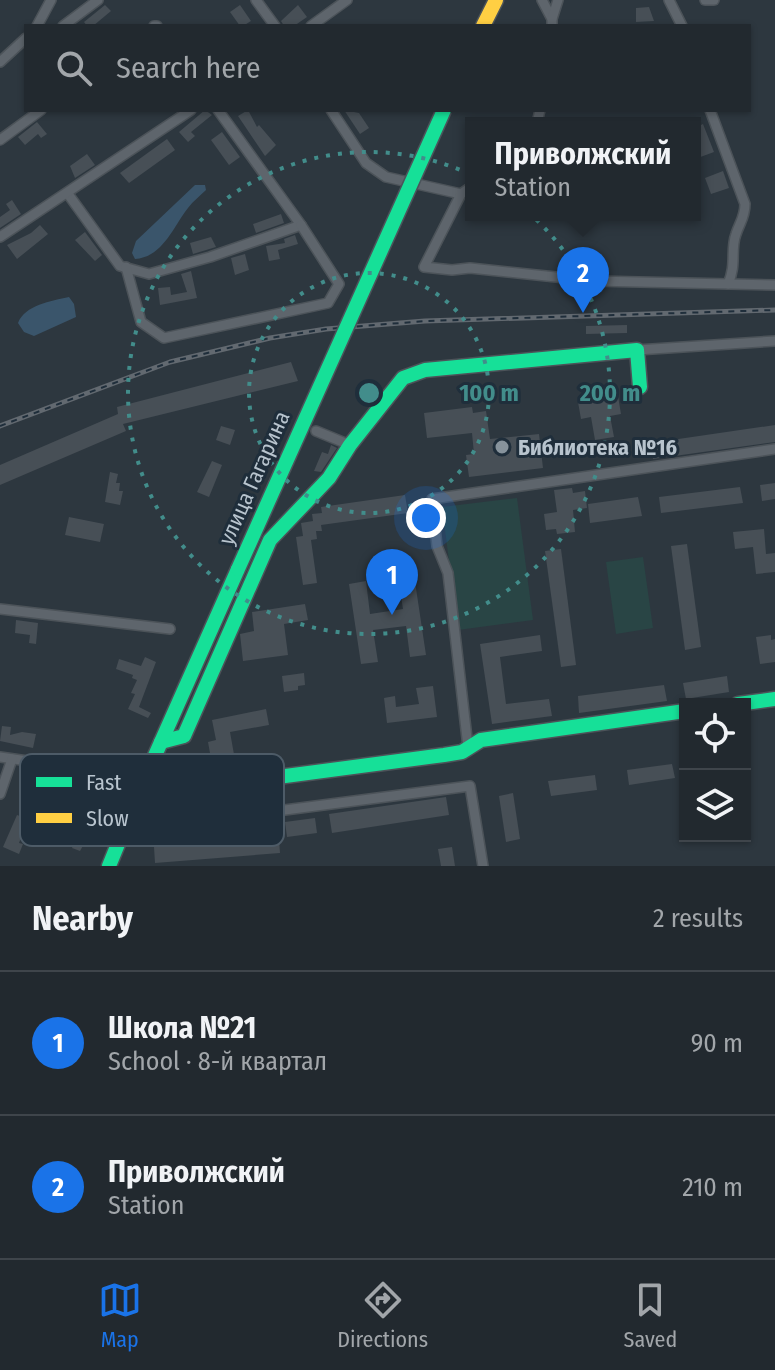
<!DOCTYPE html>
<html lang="en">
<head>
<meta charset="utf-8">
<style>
  :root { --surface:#22292f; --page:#2a3137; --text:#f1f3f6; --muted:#a2a6aa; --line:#3f454b; --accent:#1a73e8 }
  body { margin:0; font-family:"Fira Sans Condensed",sans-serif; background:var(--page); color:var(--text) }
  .controls { position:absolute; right:24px; bottom:24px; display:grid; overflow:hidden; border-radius:0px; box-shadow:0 2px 6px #0004 }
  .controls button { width:72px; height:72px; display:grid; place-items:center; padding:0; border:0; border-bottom:2px solid var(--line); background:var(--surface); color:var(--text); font:40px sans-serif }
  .you { position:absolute; left:426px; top:518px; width:28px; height:28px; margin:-20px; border:6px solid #fff; border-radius:50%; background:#1a73e8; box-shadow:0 0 0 12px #1a73e833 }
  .badge { display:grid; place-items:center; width:52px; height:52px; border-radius:50%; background:var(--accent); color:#fff; font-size:26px; font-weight:700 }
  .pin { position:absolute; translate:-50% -66px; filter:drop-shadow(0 2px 4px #0008) }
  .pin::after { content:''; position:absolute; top:42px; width:28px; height:24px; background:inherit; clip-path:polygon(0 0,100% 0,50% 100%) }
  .popup { position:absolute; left:465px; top:117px; width:236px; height:104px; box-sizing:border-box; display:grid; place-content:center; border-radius:0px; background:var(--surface); filter:drop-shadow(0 2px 6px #0005); font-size:26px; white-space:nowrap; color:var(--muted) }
  .popup b { font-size:30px; color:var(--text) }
  .popup::after { content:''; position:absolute; left:50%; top:100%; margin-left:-16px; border:16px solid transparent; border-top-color:var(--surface) }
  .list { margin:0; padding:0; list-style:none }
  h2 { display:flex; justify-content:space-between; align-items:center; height:104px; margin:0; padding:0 32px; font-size:34px }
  h2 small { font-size:26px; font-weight:400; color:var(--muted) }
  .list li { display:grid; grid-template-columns:52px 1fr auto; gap:24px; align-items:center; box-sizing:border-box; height:144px; padding:0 32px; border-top:2px solid var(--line) }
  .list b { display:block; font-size:30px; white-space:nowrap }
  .list p { margin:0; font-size:26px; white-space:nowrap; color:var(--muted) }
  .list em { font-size:26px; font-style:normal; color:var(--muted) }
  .icon { flex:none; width:44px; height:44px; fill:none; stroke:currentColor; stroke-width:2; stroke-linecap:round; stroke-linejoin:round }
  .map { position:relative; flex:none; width:775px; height:866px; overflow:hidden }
  .search { position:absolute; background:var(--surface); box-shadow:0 2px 6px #0004; left:24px; right:24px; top:24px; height:88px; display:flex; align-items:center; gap:20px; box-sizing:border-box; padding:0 28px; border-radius:0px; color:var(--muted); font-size:30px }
  .sheet { height:392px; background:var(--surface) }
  nav { display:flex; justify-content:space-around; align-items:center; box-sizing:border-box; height:112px; border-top:2px solid var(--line); background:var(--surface); font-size:22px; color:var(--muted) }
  nav a { display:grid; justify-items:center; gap:4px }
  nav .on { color:var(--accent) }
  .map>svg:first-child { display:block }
</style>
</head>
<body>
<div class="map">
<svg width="775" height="866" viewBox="0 0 775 866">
  <rect width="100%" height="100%" fill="#2d373f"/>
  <g fill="#294545">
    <polygon points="517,498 533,620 458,630 442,507"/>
    <polygon points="643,557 653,628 616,634 606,562"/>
  </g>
  <g fill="#3a556b">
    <path d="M 195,185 L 205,185 L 206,190 C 200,196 193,201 188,208 C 173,227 163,257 135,259 L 132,253 L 136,241 Z"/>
    <path d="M 69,297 L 74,304 L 76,317 L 34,336 L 24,332 L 18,323 C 25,305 51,301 69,297 Z"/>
  </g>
  <g fill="#474f56">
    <polygon points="105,5 111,11 93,26 87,26 84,22"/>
    <polygon points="240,5 251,21 243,26 240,26 230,12"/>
    <polygon points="298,5 307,17 294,26 284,26 281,21"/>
    <polygon points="649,7 654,21 636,22 636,8"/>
    <polygon points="205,110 212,115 191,132 195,136 188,142 179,132"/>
    <polygon points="248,110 257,127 259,125 276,145 265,156 238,116"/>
    <polygon points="344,110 359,113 369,128 360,134"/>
    <polygon points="37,122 47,134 41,138 38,134 25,145 18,137"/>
    <polygon points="703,124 714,152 695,159 695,143 697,143 695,128"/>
    <polygon points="222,132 240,157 229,165 211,140"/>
    <polygon points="167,139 175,150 129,183 120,173"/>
    <polygon points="87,154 95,165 75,178 70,166"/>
    <polygon points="723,171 729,188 711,194 705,178"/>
    <polygon points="12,200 21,214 0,228 0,217 10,210 6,204"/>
    <polygon points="281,214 284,223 256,233 253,224"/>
    <polygon points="40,225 48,234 17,259 7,245 31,233"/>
    <polygon points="85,232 102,255 95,261 75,240"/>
    <polygon points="295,235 298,244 278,250 280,259 269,261 266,246 285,243 284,239"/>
    <polygon points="211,237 216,247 193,254 190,243"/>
    <polygon points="245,254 249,270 235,275 231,258"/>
    <polygon points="191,271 197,298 160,305 158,288 170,287 171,295 187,292 181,274"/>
    <polygon points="627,325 627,333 586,334 586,326"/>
    <polygon points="291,362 298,381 123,424 126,431 0,485 0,465 118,414 117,407"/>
    <polygon points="618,396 621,414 610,416 614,437 595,440 591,417 581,419 578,402"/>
    <polygon points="472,407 473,413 486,411 490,439 539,434 543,468 469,477 466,455 474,454 472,433 427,438 424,413"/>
    <polygon points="775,425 775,442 653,459 651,443"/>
    <polygon points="221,426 235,430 230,445 216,440"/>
    <polygon points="331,445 337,448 321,472 314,471 322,452 328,454"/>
    <polygon points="212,461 222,465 209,497 197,492"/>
    <polygon points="110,472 118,474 116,483 120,483 119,491 123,491 120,505 105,502"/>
    <polygon points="775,483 775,499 762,501 760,485"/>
    <polygon points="740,487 743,503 661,513 659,497"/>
    <polygon points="572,488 573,493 585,491 587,508 573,510 575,532 557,534 556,529 546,530 544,514 557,512 554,490"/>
    <polygon points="405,495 408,513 321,525 322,531 316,531 317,539 311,540 317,583 303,585 296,537 303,536 301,523 313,521 312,514 322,513 321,507"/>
    <polygon points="638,497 642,516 590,523 588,504"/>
    <polygon points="69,517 104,524 100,542 65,535"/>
    <polygon points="764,529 766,554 775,553 775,572 756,574 753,547 735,549 733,532"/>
    <polygon points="687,544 701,647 685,650 671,546"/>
    <polygon points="561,549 576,665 561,667 545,551"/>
    <polygon points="414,575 426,655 410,657 406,626 373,630 378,662 361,664 349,584 366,581 370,614 403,609 398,577"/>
    <polygon points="305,604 308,620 284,624 288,655 243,661 240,634 254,631 252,612"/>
    <polygon points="16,620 38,623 36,644 29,643 30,635 15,633"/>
    <polygon points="540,635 542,651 500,657 506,704 549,699 552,716 492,724 480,644"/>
    <polygon points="771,635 771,640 775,639 775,662 760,664 756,637"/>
    <polygon points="145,657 156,662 139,707 151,713 148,718 128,709 135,694 131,693 137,680 132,678 133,675 116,669 119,659 141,666"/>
    <polygon points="304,673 305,685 298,686 298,690 284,692 282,676"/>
    <polygon points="727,676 729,692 686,699 683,683"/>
    <polygon points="664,685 667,701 579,713 578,696"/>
    <polygon points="433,686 437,717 387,723 384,698 395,696 396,707 419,704 416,688"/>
    <polygon points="266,709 269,725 230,732 235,760 212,764 208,742 216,740 212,720"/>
    <polygon points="2,726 11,727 10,735 22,732 36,734 33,748 0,741"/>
    <polygon points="672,764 675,778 629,785 627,770"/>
    <polygon points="31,775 53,780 50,793 28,788"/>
    <polygon points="595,775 597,790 551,796 548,781"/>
    <polygon points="87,789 113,792 103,815 84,813"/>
    <polygon points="265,792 269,808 196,813 195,796"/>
    <polygon points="513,793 520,839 506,842 499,796"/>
    <polygon points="446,797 449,815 332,833 329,814"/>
    <polygon points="17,815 28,819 19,843 23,844 19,854 3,847"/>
    <polygon points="315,818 317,833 287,837 285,822"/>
    <polygon points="83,823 93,828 80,851 72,848"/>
    <polygon points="279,839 280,853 155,863 154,847"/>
    <polygon points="452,847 455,866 441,866 438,849"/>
  </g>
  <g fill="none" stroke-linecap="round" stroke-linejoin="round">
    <defs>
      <g id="street">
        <polyline points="256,0 275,26"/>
        <polyline points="542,0 552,19 552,26"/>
        <polyline points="669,0 682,26"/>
        <polyline points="705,0 714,0"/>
        <polyline points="552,19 558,0"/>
        <polyline points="37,26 51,0"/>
        <polyline points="63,26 98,0"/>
        <polyline points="154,26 157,26"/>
        <polyline points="311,26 347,0"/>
        <polyline points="0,62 26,38"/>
        <polyline points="331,110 366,163 386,177 461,194"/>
        <path d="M 710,110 L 745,204 C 745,217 740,222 736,234 C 730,250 737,264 728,284"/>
        <polyline points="537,123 540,110"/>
        <polyline points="0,140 41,110"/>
        <polyline points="471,187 461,194 424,267 452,270 470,268 594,281 775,285"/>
        <polyline points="68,194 120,266 149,274 210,257 301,225 218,110"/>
        <polyline points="0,237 191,110"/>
        <polyline points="126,267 141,322 164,338 328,303 339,284 301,225"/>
        <polyline points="637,350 775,341"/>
        <polyline points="316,431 350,445"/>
        <polyline points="0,609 170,629"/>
        <polyline points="468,747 448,573 437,546 432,499 775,449"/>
        <polyline points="0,757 145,778"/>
        <polyline points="269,778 277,811 470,786 483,866"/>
        <polyline points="0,794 12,759"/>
      </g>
      <g id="fast">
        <polyline points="738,704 775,699"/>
        <polyline points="161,742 184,736 270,540 329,478 350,445 403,378 425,370 637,350 640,387"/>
        <polyline points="145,778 225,784 444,755 462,752 481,740 685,711"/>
        <polyline points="109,866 145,778 238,569"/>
      </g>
      <polyline id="slow" points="483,26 496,0"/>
    </defs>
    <use href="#street" stroke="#4c5359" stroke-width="12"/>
    <use href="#fast" stroke="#4c5359" stroke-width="17"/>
    <use href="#slow" stroke="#4c5359" stroke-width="17"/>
    <use href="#street" stroke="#5e656c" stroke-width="9"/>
    <use href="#fast" stroke="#16e098" stroke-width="14"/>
    <use href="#slow" stroke="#ffcf43" stroke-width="14"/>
    <defs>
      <polyline id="rail" points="0,426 170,362 270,338 326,329 425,321 775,310"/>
    </defs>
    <use href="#rail" stroke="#626970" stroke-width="5"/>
    <use href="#rail" stroke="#1f2e3b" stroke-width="2" stroke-dasharray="6" stroke-linecap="butt"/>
    <defs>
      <polyline id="fast-bridge" points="238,569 444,110"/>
    </defs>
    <use href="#fast-bridge" stroke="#4b545b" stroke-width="17" stroke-linecap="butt"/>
    <use href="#fast-bridge" stroke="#16e098" stroke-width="14"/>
  </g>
  <g fill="none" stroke="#428d8b" stroke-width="4" stroke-dasharray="4 8">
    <circle cx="369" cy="393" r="120"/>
    <circle cx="369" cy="393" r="241"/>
  </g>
  <circle fill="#87939c" stroke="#1f2e3b" stroke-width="3" cx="502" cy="447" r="8"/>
  <g text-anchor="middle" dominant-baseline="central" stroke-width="6" stroke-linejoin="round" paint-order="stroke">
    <g font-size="22" font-weight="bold" fill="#b8c4ce" stroke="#1f2e3b" text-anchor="start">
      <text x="518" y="447">Библиотека №16</text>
    </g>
    <g font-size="22" fill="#b8c4ce" stroke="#1f2e3b">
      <text transform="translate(254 478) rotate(-66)">улица Гагарина</text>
    </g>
  </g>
  <rect x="20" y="754" width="264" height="92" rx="12" fill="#1f2e3b" stroke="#4d5b67" stroke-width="2"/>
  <rect x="36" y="777" width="36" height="10" fill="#16e098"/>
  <rect x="36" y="813" width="36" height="10" fill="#ffcf43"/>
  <g font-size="22" fill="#b8c4ce">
    <text x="86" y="790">Fast</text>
    <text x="86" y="826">Slow</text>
  </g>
  <circle cx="369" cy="393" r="12" fill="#428d8b" stroke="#1f2e3b" stroke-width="4"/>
  <g font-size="24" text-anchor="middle" font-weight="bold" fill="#428d8b" stroke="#1f2e3b" stroke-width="6" stroke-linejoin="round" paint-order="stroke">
    <text x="489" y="401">100 m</text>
    <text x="610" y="401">200 m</text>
  </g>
</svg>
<div class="controls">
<button><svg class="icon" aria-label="locate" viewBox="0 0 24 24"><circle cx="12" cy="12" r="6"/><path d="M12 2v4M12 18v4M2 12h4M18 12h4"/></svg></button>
<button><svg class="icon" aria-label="layers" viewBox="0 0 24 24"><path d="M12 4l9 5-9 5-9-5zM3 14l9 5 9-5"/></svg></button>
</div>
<div class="you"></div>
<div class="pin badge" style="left:392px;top:615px">1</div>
<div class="pin badge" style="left:583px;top:313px">2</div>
<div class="popup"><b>Приволжский</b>Station</div>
<div class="search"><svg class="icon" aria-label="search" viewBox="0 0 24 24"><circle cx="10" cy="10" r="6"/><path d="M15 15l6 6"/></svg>Search here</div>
</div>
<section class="sheet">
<h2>Nearby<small>2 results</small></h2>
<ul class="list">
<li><span class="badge">1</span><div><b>Школа №21</b><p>School · 8-й квартал</p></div><em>90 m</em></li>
<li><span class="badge">2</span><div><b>Приволжский</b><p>Station</p></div><em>210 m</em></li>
</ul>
</section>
<nav>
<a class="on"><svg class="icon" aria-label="map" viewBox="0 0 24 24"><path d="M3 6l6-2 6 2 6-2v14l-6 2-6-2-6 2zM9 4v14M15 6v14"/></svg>Map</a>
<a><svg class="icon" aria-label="directions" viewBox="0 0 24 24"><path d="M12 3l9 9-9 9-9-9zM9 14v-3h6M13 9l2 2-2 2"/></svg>Directions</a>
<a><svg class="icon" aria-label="saved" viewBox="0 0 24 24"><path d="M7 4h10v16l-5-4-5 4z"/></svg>Saved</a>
</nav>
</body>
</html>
